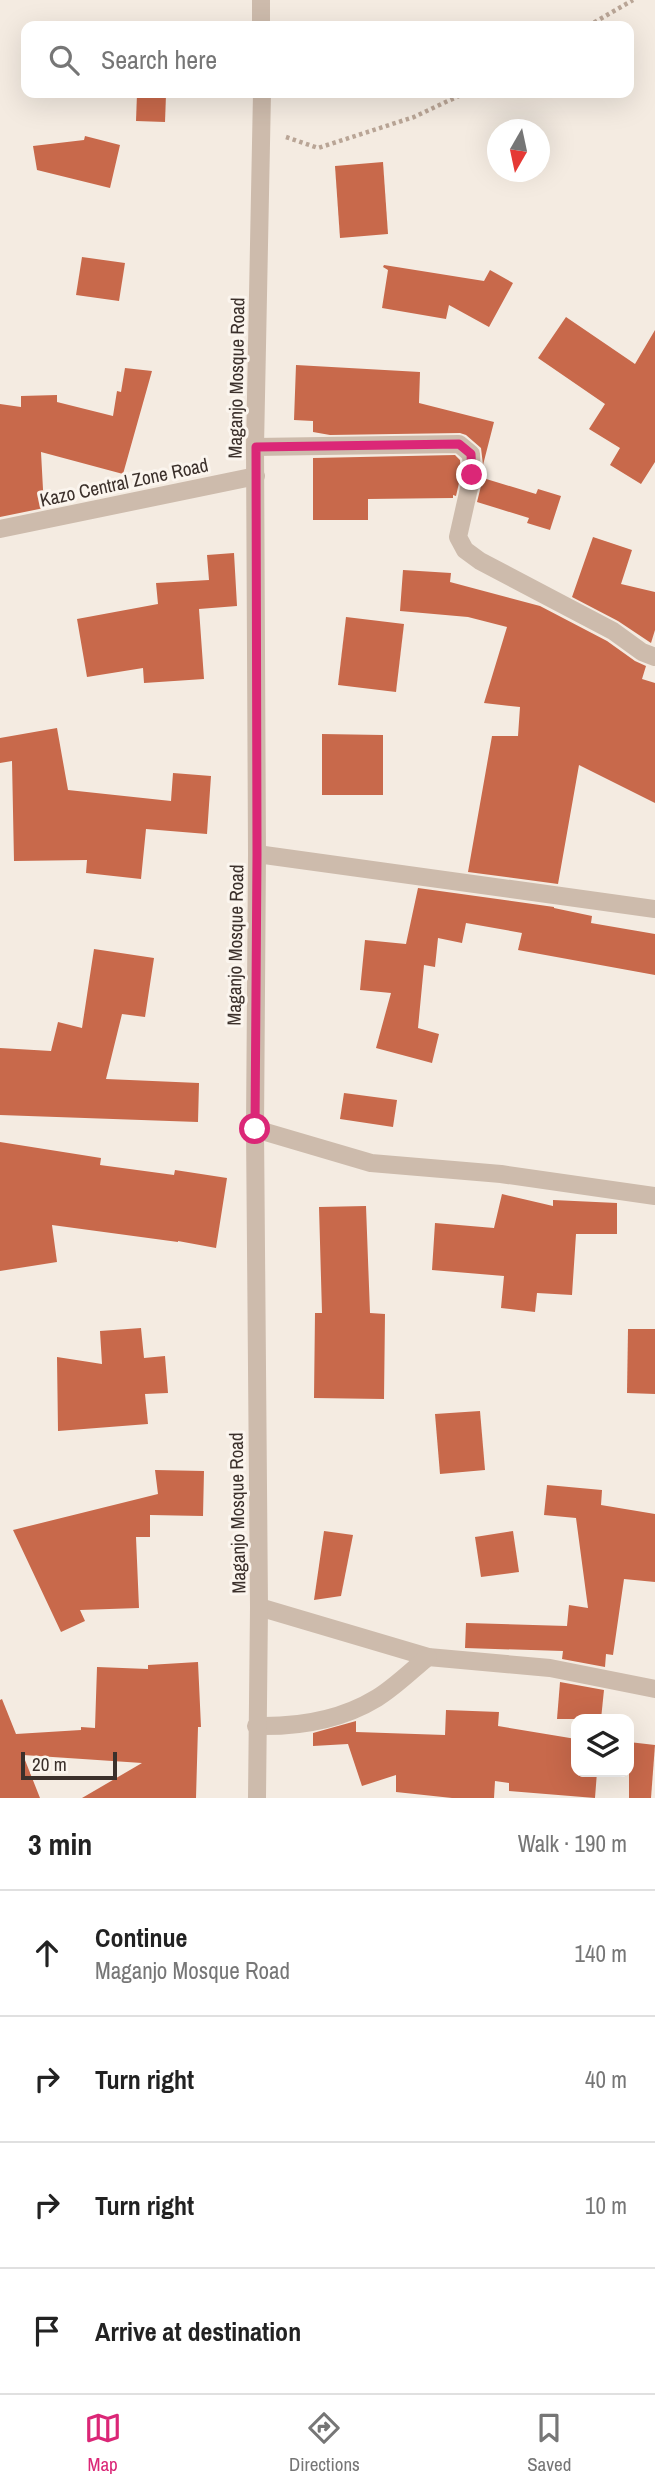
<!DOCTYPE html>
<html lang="en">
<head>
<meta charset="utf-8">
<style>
  :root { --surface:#fff; --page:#f6f6f6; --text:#222; --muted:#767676; --line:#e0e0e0; --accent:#db2777 }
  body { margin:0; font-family:"Archivo Narrow",sans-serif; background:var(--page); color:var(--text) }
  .controls { position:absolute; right:21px; bottom:21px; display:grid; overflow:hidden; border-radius:14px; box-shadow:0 7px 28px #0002 }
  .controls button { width:63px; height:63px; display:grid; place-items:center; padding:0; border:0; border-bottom:2px solid var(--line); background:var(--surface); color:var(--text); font:35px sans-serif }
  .compass { position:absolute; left:487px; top:119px; width:63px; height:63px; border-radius:50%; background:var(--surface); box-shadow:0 7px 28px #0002; rotate:189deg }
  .scale { position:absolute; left:21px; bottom:18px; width:96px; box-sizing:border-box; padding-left:7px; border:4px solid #3b302b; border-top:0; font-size:19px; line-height:24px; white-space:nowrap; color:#3b302b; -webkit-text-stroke:5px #fbf5ee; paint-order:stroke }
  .stop { position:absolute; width:21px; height:21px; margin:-16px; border:5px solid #db2777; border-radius:50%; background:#fff }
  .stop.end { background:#db2777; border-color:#fff; box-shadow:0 2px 7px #0008 }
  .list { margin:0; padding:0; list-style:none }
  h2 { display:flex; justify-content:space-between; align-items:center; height:91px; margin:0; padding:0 28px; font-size:30px }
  h2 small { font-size:23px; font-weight:400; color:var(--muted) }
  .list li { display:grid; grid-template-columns:46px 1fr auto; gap:21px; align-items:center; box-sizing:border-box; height:126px; padding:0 28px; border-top:2px solid var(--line) }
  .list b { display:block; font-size:26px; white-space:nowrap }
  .list p { margin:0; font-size:23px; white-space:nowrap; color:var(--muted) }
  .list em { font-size:23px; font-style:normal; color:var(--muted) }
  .icon { flex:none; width:38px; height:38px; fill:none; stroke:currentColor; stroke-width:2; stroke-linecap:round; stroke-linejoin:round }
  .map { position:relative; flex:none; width:655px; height:1798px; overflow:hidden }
  .search { position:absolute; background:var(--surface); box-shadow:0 7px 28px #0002; left:21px; right:21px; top:21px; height:77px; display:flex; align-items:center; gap:18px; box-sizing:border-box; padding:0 24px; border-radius:14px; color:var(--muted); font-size:26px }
  .sheet { height:595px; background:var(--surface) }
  nav { display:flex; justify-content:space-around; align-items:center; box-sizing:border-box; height:98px; border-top:2px solid var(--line); background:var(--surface); font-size:19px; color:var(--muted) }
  nav a { display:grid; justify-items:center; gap:4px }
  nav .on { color:var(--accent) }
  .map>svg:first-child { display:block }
</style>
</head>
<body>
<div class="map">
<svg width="655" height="1798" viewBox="0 0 655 1798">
  <rect width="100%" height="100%" fill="#f4ebe1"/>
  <g fill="#c8694b">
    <polygon points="137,94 166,95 165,122 136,121"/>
    <polygon points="85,136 120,145 110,188 37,170 33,146 84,140"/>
    <polygon points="383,162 388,234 340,238 335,166"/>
    <polygon points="82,257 125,263 119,301 76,295"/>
    <polygon points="384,265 484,281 490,270 513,283 489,327 449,305 446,319 382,308 388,270 383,267"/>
    <polygon points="566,317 635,364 655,330 655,462 641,484 610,465 620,448 589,429 605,404 538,358"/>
    <polygon points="296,365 420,372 419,403 494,422 483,465 481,448 466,435 460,433 330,435 313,432 313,421 294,420"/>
    <polygon points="125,368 152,371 123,474 41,452 44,508 0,517 0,404 21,407 21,396 57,395 57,402 113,416 117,391 121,392"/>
    <polygon points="455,455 460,460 461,474 456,496 453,495 453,498 368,499 368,520 313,520 313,458"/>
    <polygon points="483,478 536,494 538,489 561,496 550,530 527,523 529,518 477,502"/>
    <polygon points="593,537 632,550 621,584 655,592 655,630 651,643 618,621 572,597"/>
    <polygon points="234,553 237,606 199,609 204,679 144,683 143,668 87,677 77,619 158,604 156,583 209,580 207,555"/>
    <polygon points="403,570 451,573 450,582 540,606 607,641 635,661 646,666 642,679 655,683 655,803 579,765 558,884 468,872 492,736 518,736 520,707 484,703 507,627 468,617 400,611"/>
    <polygon points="346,617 404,624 396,692 338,685"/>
    <polygon points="57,728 68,790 171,801 173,773 211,776 207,834 146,829 141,879 86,873 87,860 14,861 12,761 0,763 0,738"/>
    <polygon points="322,734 383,735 383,795 322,795"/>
    <polygon points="418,888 554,907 554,908 592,916 591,923 655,934 655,975 518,950 522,933 466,923 462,943 438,938 435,967 424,965 418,1028 439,1034 432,1063 376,1048 391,993 360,990 365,940 406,944"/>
    <polygon points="94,949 154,958 145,1017 122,1014 106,1079 199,1083 198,1122 0,1115 0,1048 51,1051 58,1022 82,1028"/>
    <polygon points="344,1093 397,1100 393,1127 340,1119"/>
    <polygon points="0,1142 101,1158 100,1165 174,1175 175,1170 227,1178 216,1248 178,1241 178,1242 52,1225 57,1262 0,1271"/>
    <polygon points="502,1194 553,1206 553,1200 617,1203 617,1234 576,1234 572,1295 537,1293 535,1312 501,1308 504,1276 432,1270 435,1223 494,1228"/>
    <polygon points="366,1206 370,1313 385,1314 384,1399 314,1398 315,1313 322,1313 319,1207"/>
    <polygon points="141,1328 144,1358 165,1356 168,1393 145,1394 148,1424 58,1431 57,1357 102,1364 100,1331"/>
    <polygon points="628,1329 655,1329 655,1394 627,1393"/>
    <polygon points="480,1411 485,1470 440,1474 435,1414"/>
    <polygon points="155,1470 204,1471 203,1516 150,1515 150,1537 136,1537 139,1608 80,1610 85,1621 61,1632 13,1530 158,1494"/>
    <polygon points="547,1485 602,1490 601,1505 655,1514 655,1582 624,1579 613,1655 606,1654 605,1667 562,1659 563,1651 465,1648 466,1623 567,1626 569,1605 588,1608 576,1518 544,1515"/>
    <polygon points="324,1531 353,1535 341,1596 314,1600"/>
    <polygon points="513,1531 519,1572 481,1577 475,1537"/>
    <polygon points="198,1662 201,1727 198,1727 196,1798 82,1798 142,1763 23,1755 40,1798 0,1798 0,1700 2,1699 16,1734 81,1730 81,1727 95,1728 97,1667 148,1669 148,1665"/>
    <polygon points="560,1682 604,1690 601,1719 557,1719"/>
    <polygon points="446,1710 499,1712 498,1726 576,1739 576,1772 597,1772 595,1798 509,1791 509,1783 495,1781 494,1798 452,1798 396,1792 396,1775 362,1786 348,1744 313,1746 313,1733 356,1721 356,1732 445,1735"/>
    <polygon points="629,1742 655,1745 651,1798 629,1798"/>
  </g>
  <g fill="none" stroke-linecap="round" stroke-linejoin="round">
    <g stroke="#b9a596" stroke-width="4.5" stroke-dasharray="3.5 3.5" stroke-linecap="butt">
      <polyline points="588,26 633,0"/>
      <polyline points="286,137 318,148 414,117 465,93"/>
    </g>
    <g stroke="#cdbbac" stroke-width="18">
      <polyline points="255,447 459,444 471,454 472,475 458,537 465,550 480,561 613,631 642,652 655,657"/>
      <polyline points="0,529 256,476"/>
      <polyline points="257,854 655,909"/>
      <polyline points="255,1129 371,1163 501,1174 655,1196"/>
      <polyline points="259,1607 428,1657 550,1668 655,1689"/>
      <path d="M 256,1726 C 298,1727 341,1720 377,1698 C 395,1687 412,1670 428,1657"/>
    </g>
    <g stroke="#cdbbac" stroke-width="18">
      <polyline points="261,0 261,26"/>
      <polyline points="257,1798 259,1607 255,1129 257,854 255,447 262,93"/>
    </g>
  </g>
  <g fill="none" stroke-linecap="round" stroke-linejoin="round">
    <polyline stroke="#db2777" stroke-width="9" points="255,1129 257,854 256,447 459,444 471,454 472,475"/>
  </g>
  <g text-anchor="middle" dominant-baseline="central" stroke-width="6" stroke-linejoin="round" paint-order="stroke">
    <g font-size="19" fill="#3b302b" stroke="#fbf5ee">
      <text transform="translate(236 378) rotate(-89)">Maganjo Mosque Road</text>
      <text transform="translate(124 482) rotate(-12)">Kazo Central Zone Road</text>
      <text transform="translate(235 945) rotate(-89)">Maganjo Mosque Road</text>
      <text transform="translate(237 1513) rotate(-91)">Maganjo Mosque Road</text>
    </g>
  </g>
</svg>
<div class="controls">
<button><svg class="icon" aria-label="layers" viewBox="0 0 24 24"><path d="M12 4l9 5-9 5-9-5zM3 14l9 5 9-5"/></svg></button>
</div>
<svg class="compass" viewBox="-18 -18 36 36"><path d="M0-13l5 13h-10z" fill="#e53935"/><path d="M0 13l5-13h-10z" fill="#767676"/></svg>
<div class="scale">20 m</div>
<div class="stop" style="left:255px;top:1129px"></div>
<div class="stop end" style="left:472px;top:475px"></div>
<div class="search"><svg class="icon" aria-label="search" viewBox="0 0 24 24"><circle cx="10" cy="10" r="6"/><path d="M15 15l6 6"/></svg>Search here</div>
</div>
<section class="sheet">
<h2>3 min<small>Walk · 190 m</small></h2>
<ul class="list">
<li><svg class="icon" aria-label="ahead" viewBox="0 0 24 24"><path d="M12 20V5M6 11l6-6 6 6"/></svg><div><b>Continue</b><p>Maganjo Mosque Road</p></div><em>140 m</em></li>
<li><svg class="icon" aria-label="right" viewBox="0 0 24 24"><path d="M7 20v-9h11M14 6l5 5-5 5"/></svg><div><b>Turn right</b></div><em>40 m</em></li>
<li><svg class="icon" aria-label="right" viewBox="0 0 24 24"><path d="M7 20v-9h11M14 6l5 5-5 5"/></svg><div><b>Turn right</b></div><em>10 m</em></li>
<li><svg class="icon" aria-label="arrive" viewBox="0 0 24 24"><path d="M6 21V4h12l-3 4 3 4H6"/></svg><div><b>Arrive at destination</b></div></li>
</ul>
</section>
<nav>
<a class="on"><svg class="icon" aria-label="map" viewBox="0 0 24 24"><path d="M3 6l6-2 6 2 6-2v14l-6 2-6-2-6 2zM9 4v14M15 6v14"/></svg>Map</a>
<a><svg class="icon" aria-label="directions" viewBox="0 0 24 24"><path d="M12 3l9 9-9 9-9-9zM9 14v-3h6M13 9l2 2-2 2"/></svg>Directions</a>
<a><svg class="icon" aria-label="saved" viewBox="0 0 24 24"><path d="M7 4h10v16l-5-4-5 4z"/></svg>Saved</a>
</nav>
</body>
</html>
